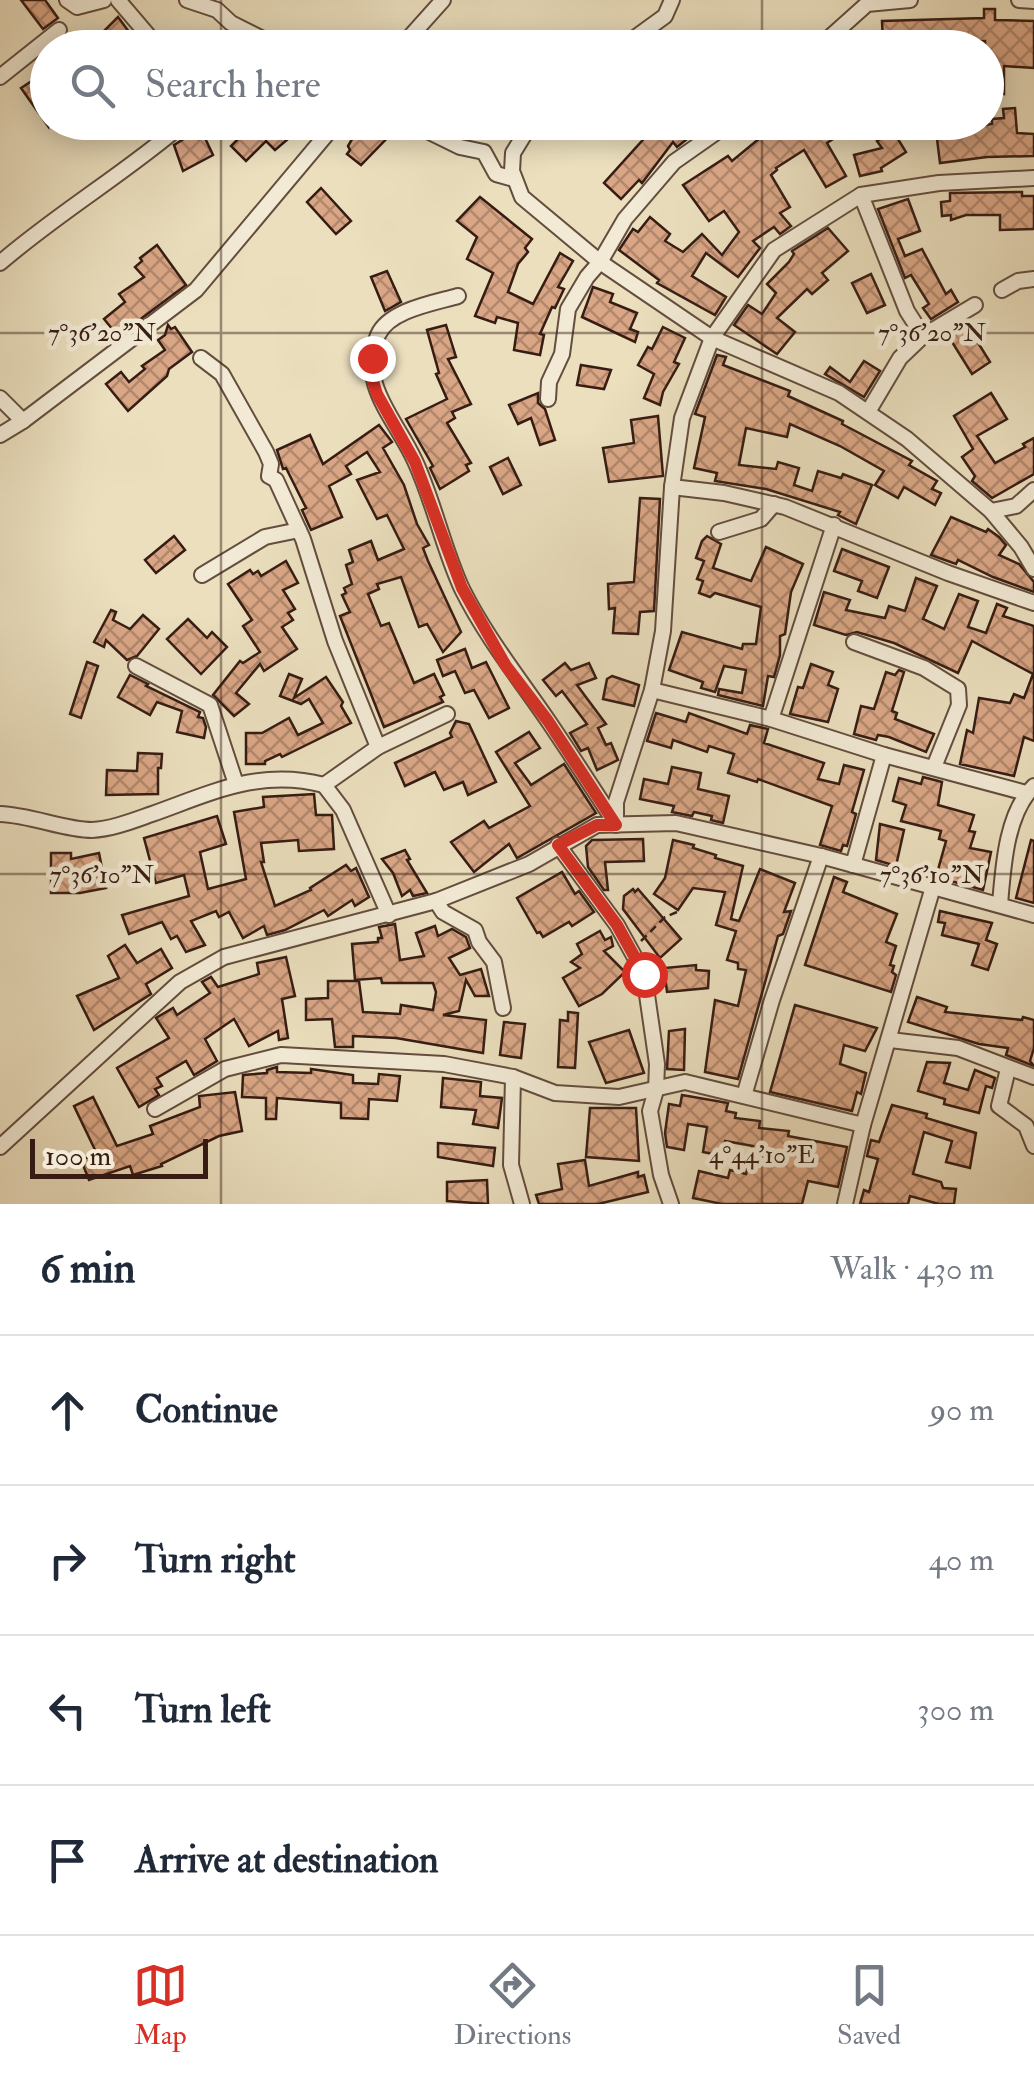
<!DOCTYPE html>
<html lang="en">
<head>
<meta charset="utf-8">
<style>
  :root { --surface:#fff; --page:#f6f6f7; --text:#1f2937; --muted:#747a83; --line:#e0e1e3; --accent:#d93025 }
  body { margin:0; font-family:"IM FELL Double Pica",serif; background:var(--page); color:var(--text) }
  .scale { position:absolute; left:30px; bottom:25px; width:178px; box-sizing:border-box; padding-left:10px; border:5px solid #361c13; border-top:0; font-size:28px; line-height:35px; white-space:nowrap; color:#361c13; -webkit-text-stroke:8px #f2ead5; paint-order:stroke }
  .stop { position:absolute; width:30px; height:30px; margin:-22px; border:8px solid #d93025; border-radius:50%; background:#fff }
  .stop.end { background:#d93025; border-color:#fff; box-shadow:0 2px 10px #0008 }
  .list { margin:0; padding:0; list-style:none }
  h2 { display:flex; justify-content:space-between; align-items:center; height:130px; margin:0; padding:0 40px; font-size:42px }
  h2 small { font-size:32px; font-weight:400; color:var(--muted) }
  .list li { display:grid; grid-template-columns:65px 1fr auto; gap:30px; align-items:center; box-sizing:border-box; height:150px; padding:0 40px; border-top:2px solid var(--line) }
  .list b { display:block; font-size:38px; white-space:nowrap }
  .list em { font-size:32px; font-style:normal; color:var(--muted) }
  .icon { flex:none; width:55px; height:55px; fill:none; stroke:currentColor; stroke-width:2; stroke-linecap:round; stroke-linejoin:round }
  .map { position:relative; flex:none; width:1034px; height:1204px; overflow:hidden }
  .search { position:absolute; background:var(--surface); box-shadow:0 5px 25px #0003; left:30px; right:30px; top:30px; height:110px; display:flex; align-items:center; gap:25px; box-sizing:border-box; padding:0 35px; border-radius:55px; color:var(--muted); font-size:38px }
  .sheet { height:730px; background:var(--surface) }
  nav { display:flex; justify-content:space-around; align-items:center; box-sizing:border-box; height:140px; border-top:2px solid var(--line); background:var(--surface); font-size:28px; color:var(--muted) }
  nav a { display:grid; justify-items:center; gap:5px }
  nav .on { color:var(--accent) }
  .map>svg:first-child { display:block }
</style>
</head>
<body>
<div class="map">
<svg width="1034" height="1204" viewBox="0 0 1034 1204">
  <defs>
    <pattern id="building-cross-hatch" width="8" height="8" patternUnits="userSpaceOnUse" patternTransform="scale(2.5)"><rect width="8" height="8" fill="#daa786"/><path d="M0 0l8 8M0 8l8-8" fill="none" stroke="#b2876c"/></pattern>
  </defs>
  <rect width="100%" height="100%" fill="#ebdfbe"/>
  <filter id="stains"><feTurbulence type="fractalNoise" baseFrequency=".002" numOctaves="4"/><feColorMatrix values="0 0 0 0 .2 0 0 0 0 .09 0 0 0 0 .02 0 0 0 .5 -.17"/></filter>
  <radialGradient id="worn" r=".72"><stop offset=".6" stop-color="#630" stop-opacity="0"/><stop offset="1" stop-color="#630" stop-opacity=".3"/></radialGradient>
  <g fill="url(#building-cross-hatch)" stroke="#361c13" stroke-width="2.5">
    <polygon points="21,0 45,0 58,18 43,29"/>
    <polygon points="984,9 995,9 995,20 1034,21 1034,68 1004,66 1004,94 986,92 985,41 921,42 922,48 883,44 882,21 984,18"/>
    <polygon points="118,17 132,36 117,48 85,48 104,34 103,32"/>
    <polygon points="38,77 48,90 48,126 21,88"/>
    <polygon points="1015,108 1017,133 1034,134 1034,156 987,157 940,163 937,139 949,138 946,122 971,122 972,127 992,124 992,119 1004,118 1003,109"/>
    <polygon points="255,122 308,122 275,150 266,141 246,161 231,146"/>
    <polygon points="362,122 383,122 393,132 361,165 347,154 350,150 348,146"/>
    <polygon points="659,122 690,122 697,131 677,147 673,142 642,183 639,180 621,199 604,183"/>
    <polygon points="778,122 859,122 827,143 846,176 826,187 804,150 776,168 777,170 771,175 790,207 780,213 791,226 780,234 774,227 753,241 760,248 738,277 706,253 692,276 726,297 715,315 657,283 659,280 619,250 633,229 638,232 650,217 670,234 665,241 683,252 702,234 722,255 739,232 724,211 709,221 683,185 728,156 732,161 760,138 758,135"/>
    <polygon points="893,131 906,152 881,168 882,171 860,176 854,155 882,148 877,141"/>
    <polygon points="195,132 199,139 204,136 213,155 183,171 174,145"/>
    <polygon points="321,188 351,221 336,234 307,202"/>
    <polygon points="1022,192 1022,196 1034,196 1034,229 1000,230 1000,215 966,215 951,220 951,215 942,216 941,202 950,201 950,193"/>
    <polygon points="480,197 532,239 525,248 528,252 518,264 508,292 533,304 560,253 573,261 558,287 564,289 555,308 552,307 540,334 544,335 540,355 514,350 518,323 497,317 495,323 475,316 493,273 467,259 477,237 457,221"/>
    <polygon points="908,199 920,231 898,239 905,256 922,249 946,294 951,290 958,302 931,319 923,308 929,304 911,275 905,278 878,209"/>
    <polygon points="828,228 848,251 822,273 828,280 812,294 807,289 777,318 795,332 777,354 734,325 748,305 762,314 776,293 767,284 789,262 794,254 792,251"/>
    <polygon points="157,245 186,285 118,336 104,319 125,302 119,294 144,277 135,267 142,261 140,258"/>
    <polygon points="387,271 401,302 385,311 371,277"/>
    <polygon points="871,274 885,305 867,313 852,283"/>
    <polygon points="593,287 613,294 610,302 637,313 630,329 638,332 635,342 582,317"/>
    <polygon points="168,325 171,329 175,327 192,352 169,369 167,376 128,411 106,384 121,372 129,382 145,369 142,366 165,350 158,340 165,335"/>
    <polygon points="446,325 456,357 448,359 471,404 452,412 455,418 447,423 471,463 466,465 469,471 440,489 430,468 433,466 406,419 447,399 436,374 439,373 427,330"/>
    <polygon points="962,325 967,325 990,362 972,374 947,334"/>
    <polygon points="663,327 685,338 674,362 679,364 663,392 660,405 644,398 654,374 638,365 648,347 652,349"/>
    <polygon points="717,355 726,357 723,365 790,391 788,396 843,421 842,424 912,461 909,465 937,481 932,489 941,493 935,505 904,487 898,498 875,485 884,471 840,446 790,424 787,437 746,428 739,465 776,469 778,462 799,468 794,485 812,491 818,471 841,478 843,474 872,485 856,524 838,515 840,512 766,489 715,481 717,473 694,468 705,417 695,414"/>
    <polygon points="864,361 880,371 864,397 825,374 830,367 850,382"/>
    <polygon points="581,365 611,370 604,389 577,385"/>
    <polygon points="538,393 538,403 545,409 555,440 540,445 531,418 518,424 509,405"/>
    <polygon points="991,393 1007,419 977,436 995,463 1025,447 1023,444 1034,438 1034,474 992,498 972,481 975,476 962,457 973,449 954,416"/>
    <polygon points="658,416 663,476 609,482 603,448 634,443 631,420"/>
    <polygon points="379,425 392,442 383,448 404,485 417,524 429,545 423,548 428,561 461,632 443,652 427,624 419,627 401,577 377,584 379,589 368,594 381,626 389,623 414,683 434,674 444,695 440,697 443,702 384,727 340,616 350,612 342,595 346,593 344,588 352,584 346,565 353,562 349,550 371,541 378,560 404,549 387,515 377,519 357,480 380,472 367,452 346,466 351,474 329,486 342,517 311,530 302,510 306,508 286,468 283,469 277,450 310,435 323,464"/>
    <polygon points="508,458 521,485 503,494 490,467"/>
    <polygon points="640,498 660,499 654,611 640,612 638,634 613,633 615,608 609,609 608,584 634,582"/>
    <polygon points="951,517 986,532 988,529 999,537 1006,545 999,555 1019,564 1034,582 1034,592 993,577 958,560 956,564 931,555"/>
    <polygon points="174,536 185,550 156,573 145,560"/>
    <polygon points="707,536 721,544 713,568 751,581 766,547 803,564 791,592 785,634 780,636 780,655 774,677 768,676 763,706 718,695 719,689 742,693 746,670 724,666 715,692 701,688 703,682 669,670 682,632 742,649 743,644 756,644 761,607 715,593 710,597 699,593 703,581 697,579 704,561 696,558 702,541"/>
    <polygon points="842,549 889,567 877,598 858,591 862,581 834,571"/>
    <polygon points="286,561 298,583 283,590 295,609 288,613 293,620 282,627 297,649 264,671 260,664 236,693 249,704 234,716 213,695 240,661 243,663 260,652 243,626 252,620 228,584 250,570 253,574 258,571 261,576"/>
    <polygon points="916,578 937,586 923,619 944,629 959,594 978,601 968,627 986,633 997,604 1007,608 1003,616 1034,626 1034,741 1024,737 1014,776 960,764 967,730 973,733 979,698 1010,703 1014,694 1024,698 1033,674 972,641 958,673 894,643 857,632 846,635 814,625 824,592 850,600 846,610 885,618 889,606 905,611"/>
    <polygon points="111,610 116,612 113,620 130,629 143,615 159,629 137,656 127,660 106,640 104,647 94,642"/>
    <polygon points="188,619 207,638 212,632 227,647 201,674 167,639"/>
    <polygon points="465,649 472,668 486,662 509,708 489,718 474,690 465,693 455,671 443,676 437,660"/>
    <polygon points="87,662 98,666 81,718 70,714"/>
    <polygon points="565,663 571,670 589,663 596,678 577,685 606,724 598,728 606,745 611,743 618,760 597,770 588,748 581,751 570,733 587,724 562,691 556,696 543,680"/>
    <polygon points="811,664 833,672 828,685 838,689 828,722 790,714 798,687 803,688"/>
    <polygon points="899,670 904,672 892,711 897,713 895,719 934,734 926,752 889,737 878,735 876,740 854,734 861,706 874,709 886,672 895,675"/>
    <polygon points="289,674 302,679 294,698 326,677 343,702 341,706 351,723 282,757 280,754 265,761 265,764 246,764 246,733 262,733 289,718 298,735 323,723 309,699 301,704 280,696"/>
    <polygon points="130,675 148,684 146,686 200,712 198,717 203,718 206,727 204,738 177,732 182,711 157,702 150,715 118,697"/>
    <polygon points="612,676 639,685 634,706 603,699 607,679"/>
    <polygon points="656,713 686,722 689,713 747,734 750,725 768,729 764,743 824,763 818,779 839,784 844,765 864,770 852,812 856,814 847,846 843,845 841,851 820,845 832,806 758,779 757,782 728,773 734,754 709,746 707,752 673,740 671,748 647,741"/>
    <polygon points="456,721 469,724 496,782 468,795 463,782 444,790 435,772 405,786 395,763 452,737 450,733"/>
    <polygon points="529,732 540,748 515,763 529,782 531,785 564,764 596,813 517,858 509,844 474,872 451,842 484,821 489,828 530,806 496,752"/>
    <polygon points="138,753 162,754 161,768 158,768 158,794 106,795 107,770 137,771"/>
    <polygon points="672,767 701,773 698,789 729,796 723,823 711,820 712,816 694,812 692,816 672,812 674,806 640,799 644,779 668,784"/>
    <polygon points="923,777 942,782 938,805 974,815 969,831 975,832 970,848 991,852 983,890 936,877 946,841 939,839 941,831 901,821 906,805 893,801 899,778 921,784"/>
    <polygon points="314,794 316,815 332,815 334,849 299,851 298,840 261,843 264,862 261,862 275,906 311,890 310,888 346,865 351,871 356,868 369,897 355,906 352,900 328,916 324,910 285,930 267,935 264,926 243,938 229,912 219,917 216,911 191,921 205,945 186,952 177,936 171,939 162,922 129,934 122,915 189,896 184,875 156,883 144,838 217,816 226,844 200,852 208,889 246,879 234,812 264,807 263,797"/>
    <polygon points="880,824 904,830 896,866 876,860"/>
    <polygon points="643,839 644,861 605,862 608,890 604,890 588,867 586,846 592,840"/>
    <polygon points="673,840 694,845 693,848 716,855 715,858 743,866 731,919 739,921 760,869 795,883 784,912 791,911 783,934 778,936 738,1079 705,1072 715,1000 738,1006 746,970 738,969 738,963 727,960 736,931 716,925 725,892 693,888 678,910 654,894 665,878"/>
    <polygon points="1031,840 1034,841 1034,903 1016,898"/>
    <polygon points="405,850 410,859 407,860 427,893 413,896 410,890 402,896 393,873 382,859"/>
    <polygon points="51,853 71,853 71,859 99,853 106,888 80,893 51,893"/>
    <polygon points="562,872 575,894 579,891 594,912 572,926 569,922 543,937 540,932 537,933 517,898"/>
    <polygon points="834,877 847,882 843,892 897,914 886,942 896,946 890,965 894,966 892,972 896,975 891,992 805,965"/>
    <polygon points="633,889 635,892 638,889 681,939 660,958 623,909 624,896"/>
    <polygon points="940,911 992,923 986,940 997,944 988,970 972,965 979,944 942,935 945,923 938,922"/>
    <polygon points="395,924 400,960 424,956 416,933 435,926 438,936 452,929 466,937 470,948 449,958 460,975 481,969 489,996 475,996 466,980 459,1011 443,1015 486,1020 483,1053 396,1038 353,1036 353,1047 335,1047 332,1019 306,1020 306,999 328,998 328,981 359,981 363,1012 400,1014 401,1005 433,1010 436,992 433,983 382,983 381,978 355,980 352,944 378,942 378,938 382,938 379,927"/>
    <polygon points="600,931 605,940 611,937 613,946 604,951 625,972 602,994 579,1006 563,978 580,968 571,962 582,954 577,944"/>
    <polygon points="125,945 137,963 161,949 172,968 146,984 151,994 94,1030 77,996 119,978 108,956"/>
    <polygon points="286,957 295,996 282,999 288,1038 279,1040 278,1031 249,1046 234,1019 205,1039 217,1061 194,1075 186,1061 157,1078 162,1086 155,1089 159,1095 139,1107 117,1068 169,1038 156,1018 173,1008 177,1015 210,993 202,982 211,977 218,987 259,974 257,963"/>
    <polygon points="696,965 696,970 709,971 708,988 667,992 664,968"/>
    <polygon points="917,997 947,1007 945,1012 1022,1020 1023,1017 1034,1020 1034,1048 1030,1061 1034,1066 1006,1055 1008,1048 979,1044 908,1022"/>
    <polygon points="795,1005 877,1028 865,1051 844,1045 840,1064 866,1073 861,1094 857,1092 852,1111 770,1092"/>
    <polygon points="568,1012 578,1013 575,1068 558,1067 560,1020 568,1021"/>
    <polygon points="504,1022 525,1024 521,1058 500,1055"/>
    <polygon points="685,1029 684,1070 667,1069 669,1031"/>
    <polygon points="629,1030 644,1073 606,1083 589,1042"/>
    <polygon points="927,1062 950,1063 944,1083 968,1090 975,1070 995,1078 992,1088 986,1086 979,1113 944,1104 945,1099 918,1091"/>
    <polygon points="277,1067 277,1072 311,1073 311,1069 353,1075 353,1083 378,1084 379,1074 400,1076 397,1101 369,1099 368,1119 341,1118 341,1103 277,1098 276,1119 266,1119 266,1098 242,1097 243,1075 267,1073 267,1070"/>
    <polygon points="443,1078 481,1082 480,1096 502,1098 498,1128 473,1124 476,1110 441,1107"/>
    <polygon points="235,1092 242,1131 219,1136 161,1164 162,1166 133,1175 130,1166 89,1180 81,1160 97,1154 74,1106 93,1097 117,1146 153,1134 150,1126 200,1107 199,1096"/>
    <polygon points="682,1095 728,1103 726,1111 736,1113 735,1118 760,1121 759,1128 789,1131 788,1136 847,1147 838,1187 808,1181 802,1204 722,1204 693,1198 699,1171 728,1178 730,1170 746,1174 753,1146 725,1141 722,1156 703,1152 707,1127 688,1124 684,1150 667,1147 665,1133 669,1104 680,1106"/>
    <polygon points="892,1105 927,1114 926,1118 976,1133 970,1168 946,1162 952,1141 924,1132 913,1174 941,1182 943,1188 956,1189 954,1204 939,1204 910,1196 908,1204 860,1204 864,1190 869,1192 878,1159 867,1156 871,1140 879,1142"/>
    <polygon points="590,1108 636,1108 639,1161 586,1157"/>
    <polygon points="438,1143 495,1148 493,1166 438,1157"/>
    <polygon points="585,1160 589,1186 638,1172 638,1177 644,1175 648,1192 598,1204 539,1204 536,1195 562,1189 558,1164"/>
    <polygon points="487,1180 488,1204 447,1201 447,1182"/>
  </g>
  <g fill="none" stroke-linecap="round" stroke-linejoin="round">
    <defs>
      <g id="minor">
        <polyline points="67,0 77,7 104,0"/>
        <polyline points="118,0 159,48"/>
        <polyline points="187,0 217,10 231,23 263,39 291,48"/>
        <polyline points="1019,0 1034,1"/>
        <polyline points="400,48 443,0"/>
        <polyline points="621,48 665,16 672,0"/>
        <polyline points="818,48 867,4 910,0"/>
        <polyline points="0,77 59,30"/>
        <polyline points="409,122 460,147 484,152 496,174 514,179"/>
        <polyline points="532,122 513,153 512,171 522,197 600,262 712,338 839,393 907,439 991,511 1021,547 1034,569"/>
        <polyline points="861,195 907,311 923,336"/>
        <path d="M 0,263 C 59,212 126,173 185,122"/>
        <polyline points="1002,290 1018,281 1034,279"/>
        <path d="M 458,296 C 434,303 389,310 378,335 C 357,384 396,419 415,461 C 434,502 443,548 462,589 C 486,637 519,678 549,722 C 572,756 594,790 616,824"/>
        <polyline points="201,358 222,374 266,452 271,464 269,476 276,480 303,539 335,641 378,747"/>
        <polyline points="0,398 23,421"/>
        <polyline points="548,399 549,382 562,354 568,309 587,277 600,262 625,219 674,162 731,122"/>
        <polyline points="868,412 900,358 923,336 975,305"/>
        <polyline points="0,435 23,421 196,290 337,122"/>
        <polyline points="672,487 724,493 785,507 948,573 1034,603"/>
        <polyline points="991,511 1016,506 1034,490"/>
        <polyline points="719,532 761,519 774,504"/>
        <polyline points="202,575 265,537 299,530"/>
        <polyline points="854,642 924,668 958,689 959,705 934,767"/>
        <polyline points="136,666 210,705 236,784"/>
        <polyline points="652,690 771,719 884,755 1026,793"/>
        <polyline points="771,719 834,525"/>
        <path d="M 0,814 C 31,815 64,830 92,830 C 112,829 132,821 152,814 C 211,793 260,768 324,785"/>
        <polyline points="616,825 616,802 652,690 663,631 672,487 682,418 712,338 774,250 861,195 939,183 1034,178"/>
        <polyline points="558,845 617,925 644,974 657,1064 656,1090 650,1111 661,1175 671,1204"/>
        <polyline points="853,865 884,755"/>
        <polyline points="436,901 443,912 475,930 479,942 494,962 503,1008"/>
        <path d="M 1000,905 C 1003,868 1006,813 1034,786"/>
        <polyline points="389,915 343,810 324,785 378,747 447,714"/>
        <polyline points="890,1040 958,1048 1034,1077"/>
        <polyline points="1008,1069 999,1106 1026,1126 1034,1146"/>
        <polyline points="513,1077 511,1165 522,1204"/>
        <polyline points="744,1096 772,1000 821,856"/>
        <polyline points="155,1109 225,1069 281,1055 444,1064 513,1077 555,1093 619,1097 685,1082 863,1125"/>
        <polyline points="0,1147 180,982 224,957 436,901 529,864 597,825 676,823 821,856 1034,915"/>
        <polyline points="845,1204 863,1125 933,887"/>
      </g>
    </defs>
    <use href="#minor" stroke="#634d3e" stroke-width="18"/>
    <polyline stroke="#361c13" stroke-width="2.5" stroke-dasharray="8 5" stroke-linecap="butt" points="641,941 665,917 677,912"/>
    <use href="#minor" stroke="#f2ead5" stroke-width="14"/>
  </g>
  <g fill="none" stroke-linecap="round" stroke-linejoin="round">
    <polyline stroke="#d93025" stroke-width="12" points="372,358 372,378 377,394 415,462 462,588 506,666 548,721 616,825 597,825 558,845 617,925 644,974"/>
  </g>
  <path fill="none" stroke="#361c13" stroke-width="2.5" stroke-opacity="0.45" d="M 221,0 L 221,48M 762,0 L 762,48M 221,122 L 221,1204M 762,122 L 762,1204M 0,333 L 1034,333M 0,874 L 1034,874"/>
  <g font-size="25" text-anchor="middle" fill="#361c13" stroke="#f2ead5" stroke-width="9" stroke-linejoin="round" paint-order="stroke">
    <text x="102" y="341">7°36'20"N</text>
    <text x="932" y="341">7°36'20"N</text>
    <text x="102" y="883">7°36'10"N</text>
    <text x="932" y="883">7°36'10"N</text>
    <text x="762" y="1163">4°44'10"E</text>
  </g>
  <rect width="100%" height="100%" filter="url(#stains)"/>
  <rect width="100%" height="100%" fill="url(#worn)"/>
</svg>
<div class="scale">100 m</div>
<div class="stop" style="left:644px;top:974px"></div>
<div class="stop end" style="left:372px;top:358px"></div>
<div class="search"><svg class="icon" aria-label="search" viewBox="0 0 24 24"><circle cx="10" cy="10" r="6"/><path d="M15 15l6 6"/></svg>Search here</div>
</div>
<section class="sheet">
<h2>6 min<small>Walk · 430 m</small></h2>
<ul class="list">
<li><svg class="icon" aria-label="ahead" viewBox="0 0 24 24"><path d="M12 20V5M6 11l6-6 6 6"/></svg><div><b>Continue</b></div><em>90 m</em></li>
<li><svg class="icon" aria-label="right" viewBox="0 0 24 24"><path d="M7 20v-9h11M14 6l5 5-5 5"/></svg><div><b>Turn right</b></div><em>40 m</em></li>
<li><svg class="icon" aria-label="left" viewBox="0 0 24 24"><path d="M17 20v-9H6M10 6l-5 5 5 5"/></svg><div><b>Turn left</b></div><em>300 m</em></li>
<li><svg class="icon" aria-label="arrive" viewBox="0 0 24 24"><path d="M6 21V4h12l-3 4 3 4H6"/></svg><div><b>Arrive at destination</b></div></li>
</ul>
</section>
<nav>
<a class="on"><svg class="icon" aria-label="map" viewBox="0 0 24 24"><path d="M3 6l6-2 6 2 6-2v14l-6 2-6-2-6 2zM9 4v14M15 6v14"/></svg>Map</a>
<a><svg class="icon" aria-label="directions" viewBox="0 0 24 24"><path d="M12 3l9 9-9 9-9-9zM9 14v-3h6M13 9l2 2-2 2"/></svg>Directions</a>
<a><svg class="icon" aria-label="saved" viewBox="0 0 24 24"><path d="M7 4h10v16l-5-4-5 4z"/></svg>Saved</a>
</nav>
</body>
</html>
